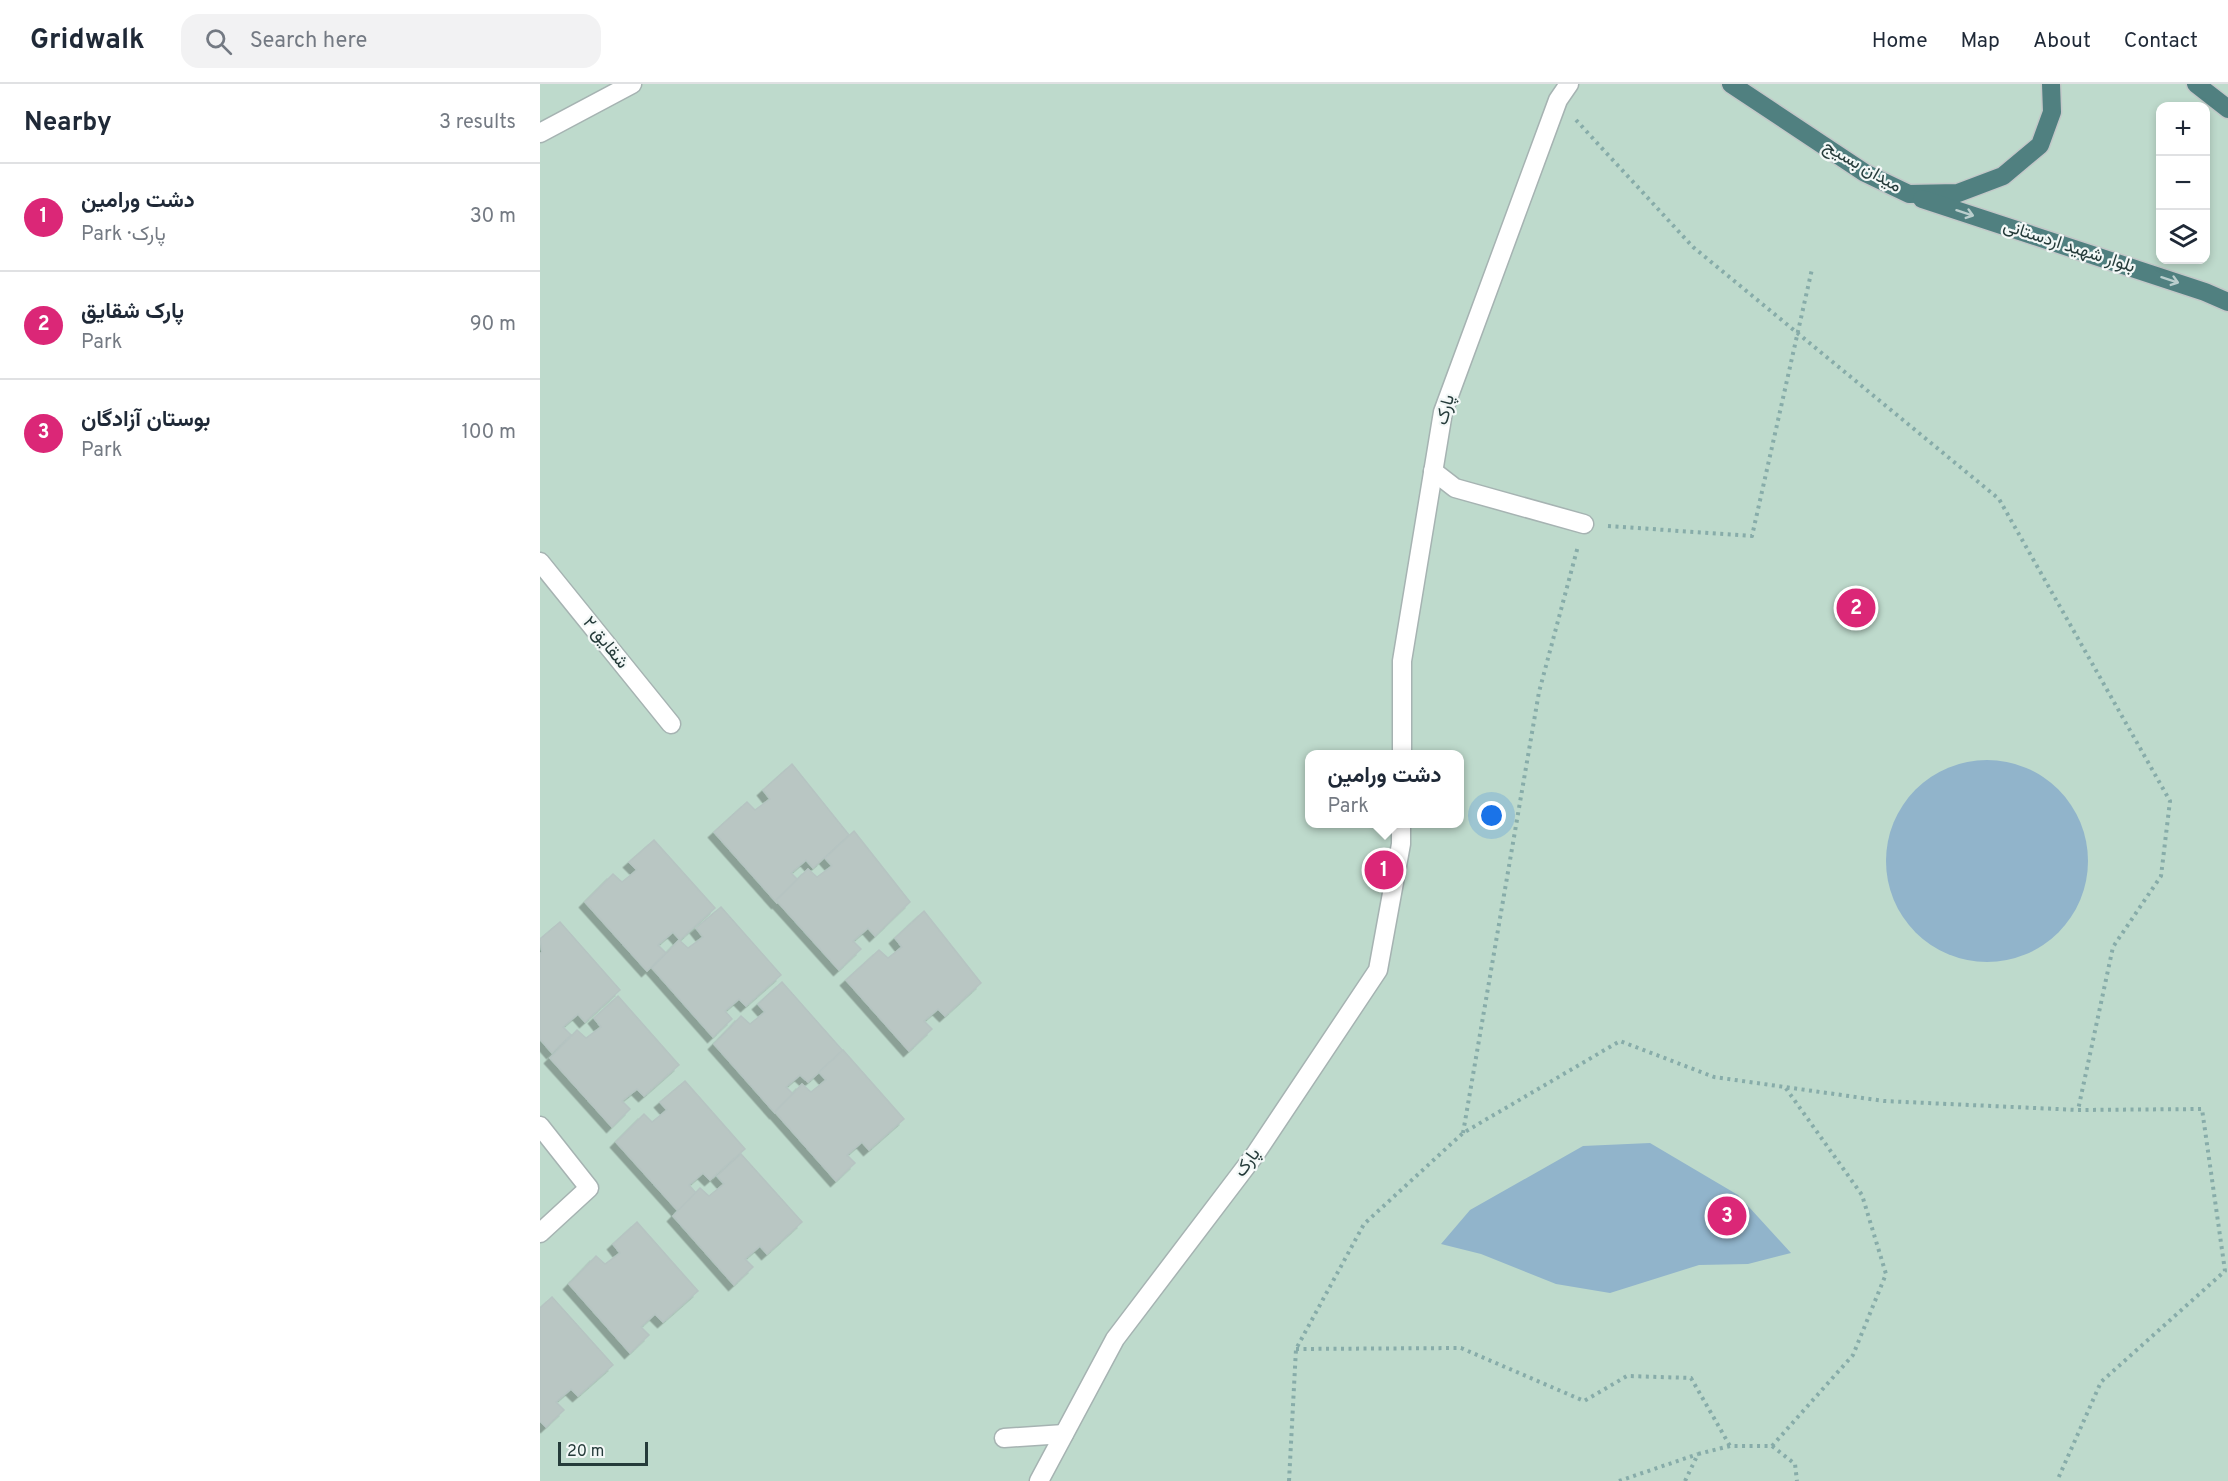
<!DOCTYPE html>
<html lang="en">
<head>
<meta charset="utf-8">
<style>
  :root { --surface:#fff; --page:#f2f2f3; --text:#1f2937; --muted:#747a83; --line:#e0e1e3; --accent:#db2777 }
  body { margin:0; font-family:Overpass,Vazirmatn,sans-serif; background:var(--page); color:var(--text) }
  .controls { position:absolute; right:18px; top:18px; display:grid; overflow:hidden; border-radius:12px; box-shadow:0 3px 9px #0003 }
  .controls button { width:54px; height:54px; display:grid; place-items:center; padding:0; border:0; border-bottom:2px solid var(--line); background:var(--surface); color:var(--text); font:30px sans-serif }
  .scale { position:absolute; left:18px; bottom:15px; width:90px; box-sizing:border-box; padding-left:6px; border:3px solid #253b3a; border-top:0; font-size:16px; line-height:21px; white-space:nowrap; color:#253b3a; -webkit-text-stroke:4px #f3f8f7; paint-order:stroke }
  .you { position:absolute; left:952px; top:732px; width:21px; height:21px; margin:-15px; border:4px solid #fff; border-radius:50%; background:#1a73e8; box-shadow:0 0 0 9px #1a73e833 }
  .badge { display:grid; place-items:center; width:39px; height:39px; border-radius:50%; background:var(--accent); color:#fff; font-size:20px; font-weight:700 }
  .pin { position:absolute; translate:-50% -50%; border:3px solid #fff; box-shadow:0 2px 6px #0006 }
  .popup { position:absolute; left:765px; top:666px; width:159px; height:78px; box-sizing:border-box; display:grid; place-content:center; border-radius:12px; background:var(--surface); filter:drop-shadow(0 2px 4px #0005); font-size:20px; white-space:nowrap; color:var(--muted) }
  .popup b { font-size:22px; color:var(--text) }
  .popup::after { content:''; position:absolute; left:50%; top:100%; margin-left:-12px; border:12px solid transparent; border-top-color:var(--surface) }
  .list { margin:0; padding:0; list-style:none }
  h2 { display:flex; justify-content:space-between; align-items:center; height:78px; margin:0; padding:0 24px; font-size:26px }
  h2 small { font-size:20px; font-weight:400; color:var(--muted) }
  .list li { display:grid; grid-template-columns:39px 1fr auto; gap:18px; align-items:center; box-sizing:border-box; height:108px; padding:0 24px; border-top:2px solid var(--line) }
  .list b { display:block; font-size:22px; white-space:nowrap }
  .list p { margin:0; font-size:20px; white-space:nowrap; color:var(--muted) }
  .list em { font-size:20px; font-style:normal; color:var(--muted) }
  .icon { flex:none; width:33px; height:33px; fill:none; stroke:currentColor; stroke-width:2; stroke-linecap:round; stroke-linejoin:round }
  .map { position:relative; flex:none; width:1688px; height:1397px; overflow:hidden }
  header { display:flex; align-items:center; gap:36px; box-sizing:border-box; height:84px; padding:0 30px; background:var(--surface); border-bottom:2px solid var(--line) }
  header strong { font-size:28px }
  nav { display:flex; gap:33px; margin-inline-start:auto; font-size:21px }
  .search { width:420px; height:54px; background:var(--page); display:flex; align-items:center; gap:15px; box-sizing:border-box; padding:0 21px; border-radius:18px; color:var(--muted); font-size:22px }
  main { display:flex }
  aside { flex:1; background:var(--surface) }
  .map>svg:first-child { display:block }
</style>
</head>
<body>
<header>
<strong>Gridwalk</strong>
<div class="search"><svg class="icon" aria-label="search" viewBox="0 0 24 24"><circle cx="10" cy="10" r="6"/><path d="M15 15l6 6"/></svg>Search here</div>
<nav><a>Home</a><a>Map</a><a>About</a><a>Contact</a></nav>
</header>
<main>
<aside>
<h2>Nearby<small>3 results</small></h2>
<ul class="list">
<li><span class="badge">1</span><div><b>دشت ورامین</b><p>Park · پارک</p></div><em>30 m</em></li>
<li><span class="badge">2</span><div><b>پارک شقایق</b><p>Park</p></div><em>90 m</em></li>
<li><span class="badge">3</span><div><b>بوستان آزادگان</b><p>Park</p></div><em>100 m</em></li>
</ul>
</aside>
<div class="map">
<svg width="1688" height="1397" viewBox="0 0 1688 1397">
  <defs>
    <filter id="shadow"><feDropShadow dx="-5.5" dy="5.5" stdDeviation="0" flood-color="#0004"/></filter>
  </defs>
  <rect width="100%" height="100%" fill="#e3ebea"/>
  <path fill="#bedacc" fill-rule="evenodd" d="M 0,0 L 1688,0 L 1688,1397 L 0,1397 ZM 1620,22 L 1666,22 L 1666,176 L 1620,176 ZM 769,670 L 919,670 L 919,740 L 769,740 Z"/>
  <g fill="#91b4cb">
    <circle cx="1447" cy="777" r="101"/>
    <polygon points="1110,1059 1198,1111 1251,1169 1208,1180 1159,1181 1070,1209 1016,1200 941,1170 901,1160 930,1126 1043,1062"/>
  </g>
  <g fill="#b9c6c3" stroke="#b6c4c2" stroke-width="1.5" filter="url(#shadow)">
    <polygon points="252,680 309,751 273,784 266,776 251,789 259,797 237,819 174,748 207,718 215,726 230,715 223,706"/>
    <polygon points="314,747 370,818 335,852 328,844 313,857 321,865 299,886 236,816 268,785 277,793 292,782 285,774"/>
    <polygon points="114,756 175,824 140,856 133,848 118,861 126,869 107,887 45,818 73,790 82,798 97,786 89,778"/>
    <polygon points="181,823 241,891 206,922 199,915 185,927 192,935 173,953 112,884 139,856 148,864 163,853 156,844"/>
    <polygon points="384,827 441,899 405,932 398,925 384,937 392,945 369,967 306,896 339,866 348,874 362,863 355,854"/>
    <polygon points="20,838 80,906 45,938 38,930 23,943 31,951 12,969 0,955 0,870 2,868 0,855"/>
    <polygon points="242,898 303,967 268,998 260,991 246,1003 254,1011 235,1029 174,960 201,932 210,940 225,928 218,920"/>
    <polygon points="78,912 139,981 104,1012 97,1005 82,1017 90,1025 72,1043 10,974 37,946 46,954 61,943 54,934"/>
    <polygon points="303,966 364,1035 329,1066 322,1058 307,1071 315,1079 296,1097 235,1028 262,1000 271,1008 286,996 279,988"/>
    <polygon points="145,997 205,1065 170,1096 163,1089 149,1101 156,1109 138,1127 76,1058 104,1030 112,1038 127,1026 120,1018"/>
    <polygon points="201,1070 262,1138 227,1170 220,1162 205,1175 213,1183 194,1201 133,1132 160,1104 169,1112 184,1100 177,1092"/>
    <polygon points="97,1138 158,1207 123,1238 115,1230 101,1243 109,1251 90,1269 29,1200 56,1172 65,1180 80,1169 73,1160"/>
    <polygon points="12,1213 73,1281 38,1312 31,1305 16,1318 24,1326 6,1343 0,1337 0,1224"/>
  </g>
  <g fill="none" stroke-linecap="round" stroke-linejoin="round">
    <defs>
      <g id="minor">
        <polyline points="893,387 915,404 1044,440"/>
        <polyline points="0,478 131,640"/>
        <polyline points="862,670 862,577 903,328 1018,16 1029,0"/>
        <polyline points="0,1042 49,1104 0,1149"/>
        <polyline points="464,1354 524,1350"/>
        <polyline points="499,1397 575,1255 714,1072 838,886 861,760 861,740"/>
      </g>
      <polyline id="tertiary" points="0,49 92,0"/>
      <g id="trunk">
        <polyline points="1191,0 1325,89 1369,110 1418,109 1463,92 1500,61 1512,28 1511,0"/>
        <polyline points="1656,0 1688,25"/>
        <polyline points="1382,115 1665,208 1688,218"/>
      </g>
    </defs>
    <use href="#minor" stroke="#a6b3b2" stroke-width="21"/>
    <use href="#tertiary" stroke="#a6b3b2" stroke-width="21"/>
    <use href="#trunk" stroke="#c2c8c8" stroke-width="21"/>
    <g stroke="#87aca9" stroke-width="4" stroke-dasharray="3 4.5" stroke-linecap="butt">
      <polyline points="1036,36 1153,163 1459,415 1630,717 1621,792 1573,863 1538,1026"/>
      <polyline points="1068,442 1212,452 1272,185"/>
      <polyline points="923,1049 999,608 1038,462"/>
      <polyline points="756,1265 921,1264 1044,1317 1087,1292 1151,1294 1190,1362"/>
      <polyline points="1232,1362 1313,1271 1346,1190 1322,1111 1245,1003"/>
      <polyline points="749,1397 756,1265 824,1140 923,1049 1080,957 1174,993 1344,1017 1538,1026 1662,1025 1685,1187 1561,1298 1517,1397"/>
      <polyline points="1079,1397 1158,1370"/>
      <polyline points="1145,1397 1158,1370 1190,1362 1232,1362 1255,1380 1257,1397"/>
    </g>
    <use href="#minor" stroke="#fff" stroke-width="18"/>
    <use href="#tertiary" stroke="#fff" stroke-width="18"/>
    <use href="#trunk" stroke="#508080" stroke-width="18"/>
  </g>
  <defs><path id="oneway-shaft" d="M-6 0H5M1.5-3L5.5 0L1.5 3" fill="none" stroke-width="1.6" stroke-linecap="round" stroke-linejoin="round" transform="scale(1.5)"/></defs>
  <g stroke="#bacecd">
    <use href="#oneway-shaft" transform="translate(1425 129) rotate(18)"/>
    <use href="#oneway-shaft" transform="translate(1630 196) rotate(18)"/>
  </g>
  <g text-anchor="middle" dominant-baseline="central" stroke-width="4.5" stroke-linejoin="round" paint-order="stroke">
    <g font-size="18" fill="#253b3a" stroke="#f3f8f7">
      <text transform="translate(1322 83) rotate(30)">میدان بسیج</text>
      <text transform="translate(1529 163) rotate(18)">بلوار شهید اردستانی</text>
      <text transform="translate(906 326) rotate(-75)">پارک</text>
      <text transform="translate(65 559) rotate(51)">شقایق ۲</text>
      <text transform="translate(708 1079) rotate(-54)">پارک</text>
    </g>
  </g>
</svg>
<div class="controls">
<button>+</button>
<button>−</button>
<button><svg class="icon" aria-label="layers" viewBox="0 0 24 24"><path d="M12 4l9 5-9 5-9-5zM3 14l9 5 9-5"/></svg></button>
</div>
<div class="scale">20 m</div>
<div class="you"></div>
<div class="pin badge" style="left:844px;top:786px">1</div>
<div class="popup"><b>دشت ورامین</b>Park</div>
<div class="pin badge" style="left:1316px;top:524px">2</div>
<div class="pin badge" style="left:1187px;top:1132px">3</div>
</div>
</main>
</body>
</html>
